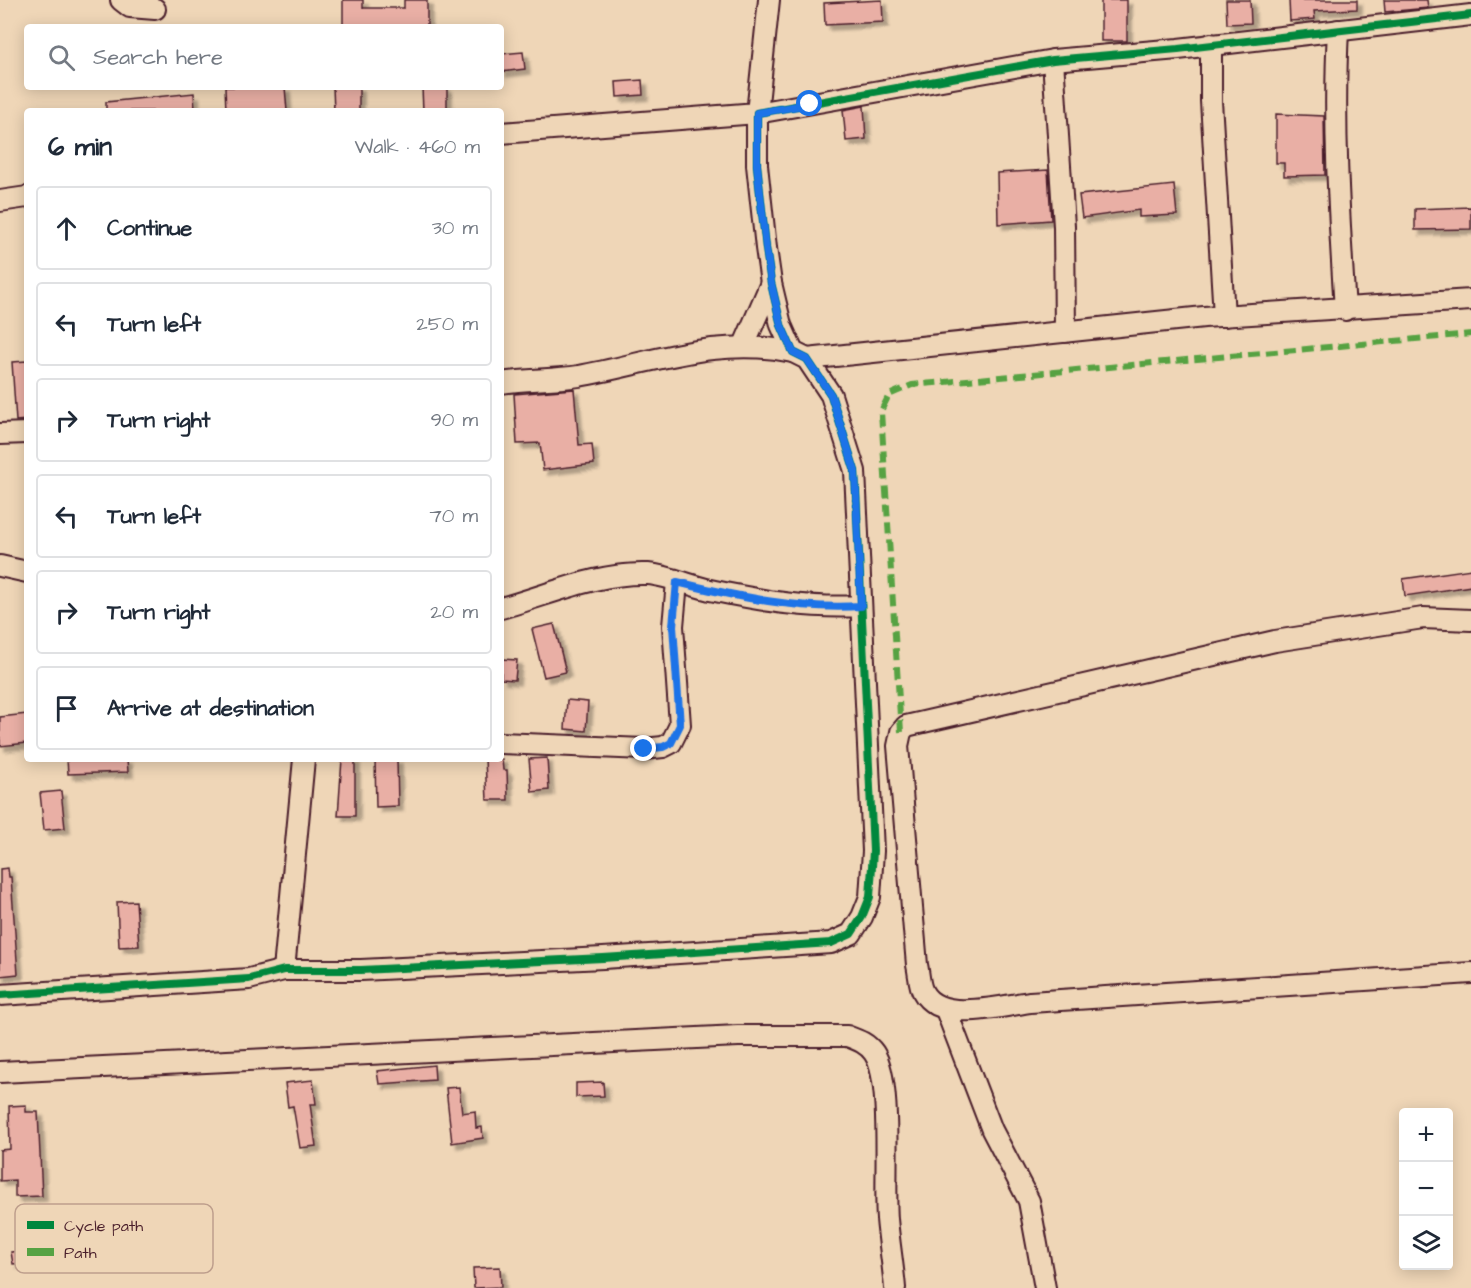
<!DOCTYPE html>
<html lang="en">
<head>
<meta charset="utf-8">
<style>
  :root { --surface:#fff; --page:#f2f2f3; --text:#1f2937; --muted:#747a83; --line:#e0e1e3 }
  body { margin:0; font-family:"Architects Daughter",sans-serif; background:var(--page); color:var(--text) }
  .controls { position:absolute; right:18px; bottom:18px; display:grid; overflow:hidden; border-radius:6px; box-shadow:0 3px 15px #0003 }
  .controls button { width:54px; height:54px; display:grid; place-items:center; padding:0; border:0; border-bottom:2px solid var(--line); background:var(--surface); color:var(--text); font:30px sans-serif }
  .stop { position:absolute; width:18px; height:18px; margin:-14px; border:4px solid #1a73e8; border-radius:50%; background:#fff }
  .stop.end { background:#1a73e8; border-color:#fff; box-shadow:0 2px 6px #0008 }
  .list { margin:0; padding:0; list-style:none }
  h2 { display:flex; justify-content:space-between; align-items:center; height:78px; margin:0; padding:0 24px; font-size:26px }
  h2 small { font-size:20px; font-weight:400; color:var(--muted) }
  .list li { display:grid; grid-template-columns:39px 1fr auto; gap:18px; align-items:center; box-sizing:border-box; height:84px; margin:0 12px 12px; padding:0 12px; border:2px solid var(--line); border-radius:6px }
  .list b { display:block; font-size:22px; white-space:nowrap }
  .list em { font-size:20px; font-style:normal; color:var(--muted) }
  .icon { flex:none; width:33px; height:33px; fill:none; stroke:currentColor; stroke-width:2; stroke-linecap:round; stroke-linejoin:round }
  .map { position:relative; flex:none; width:1471px; height:1288px; overflow:hidden }
  .search { position:absolute; background:var(--surface); box-shadow:0 3px 15px #0003; left:24px; top:24px; width:480px; height:66px; display:flex; align-items:center; gap:15px; box-sizing:border-box; padding:0 21px; border-radius:6px; color:var(--muted); font-size:22px }
  .panel { position:absolute; background:var(--surface); box-shadow:0 3px 15px #0003; left:24px; top:108px; width:480px; height:654px; border-radius:6px }
  .map>svg:first-child { display:block }
</style>
</head>
<body>
<div class="map">
<svg width="1471" height="1288" viewBox="0 0 1471 1288">
  <defs>
    <filter id="shadow"><feDropShadow dx="5" dy="5" stdDeviation="1.5" flood-color="#0004"/></filter>
  </defs>
  <rect width="100%" height="100%" fill="#efd6b7"/>
  <filter id="ink" filterUnits="userSpaceOnUse"><feTurbulence type="fractalNoise" baseFrequency=".0167" numOctaves="2"/><feDisplacementMap in="SourceGraphic" scale="12" xChannelSelector="R" yChannelSelector="G"/><feConvolveMatrix kernelMatrix="1 2 1 2 8 2 1 2 1" color-interpolation-filters="sRGB"/></filter>
  <g filter="url(#ink)">
    <g fill="#e9afa5" stroke="#4a1f2b" stroke-width="1.5" filter="url(#shadow)">
      <polygon points="343,0 363,0 363,8 404,8 404,0 427,0 427,26 343,27"/>
      <polygon points="882,0 883,22 825,25 824,3"/>
      <rect x="1101" y="0" width="26" height="41"/>
      <polygon points="1226,0 1250,0 1251,23 1227,24"/>
      <polygon points="1289,0 1357,0 1357,9 1314,11 1315,19 1290,21"/>
      <polygon points="1384,0 1427,0 1428,8 1385,12"/>
      <polygon points="523,52 525,69 501,72 501,54"/>
      <polygon points="642,80 643,95 617,97 616,82"/>
      <polygon points="225,87 285,87 287,111 226,111"/>
      <polygon points="333,87 359,87 359,111 334,111"/>
      <polygon points="422,87 447,87 447,111 423,111"/>
      <polygon points="194,93 195,111 106,111 106,102"/>
      <polygon points="864,106 866,139 846,141 843,110"/>
      <polygon points="1276,114 1324,116 1325,175 1284,176 1284,163 1276,163"/>
      <polygon points="1048,170 1051,220 998,224 997,173"/>
      <polygon points="1174,185 1177,215 1139,217 1139,210 1082,218 1079,195"/>
      <polygon points="1471,207 1471,229 1415,230 1415,209"/>
      <polygon points="27,361 27,420 16,421 12,362"/>
      <polygon points="574,389 579,445 592,444 594,464 543,470 540,443 517,444 514,394"/>
      <polygon points="1471,569 1471,586 1405,596 1403,579"/>
      <polygon points="554,624 566,672 544,677 532,629"/>
      <polygon points="501,659 517,660 515,680 501,679"/>
      <polygon points="567,700 588,702 586,731 565,729"/>
      <polygon points="27,714 27,743 0,746 0,717"/>
      <polygon points="547,758 549,790 532,792 529,759"/>
      <polygon points="67,759 127,759 128,772 68,774"/>
      <polygon points="342,759 355,759 355,816 338,816"/>
      <polygon points="375,759 397,759 398,806 376,807"/>
      <polygon points="485,759 502,759 503,770 507,770 508,800 487,800"/>
      <polygon points="61,791 65,828 44,830 40,793"/>
      <polygon points="8,868 9,877 11,877 18,974 0,976 0,869"/>
      <polygon points="136,901 139,946 119,947 117,902"/>
      <polygon points="434,1065 435,1080 379,1084 377,1071"/>
      <polygon points="313,1080 316,1104 310,1104 316,1146 300,1148 293,1106 288,1107 285,1083"/>
      <polygon points="603,1082 604,1096 576,1097 576,1083"/>
      <polygon points="459,1087 462,1113 475,1111 476,1128 482,1127 483,1138 452,1143 446,1088"/>
      <polygon points="26,1105 26,1112 38,1112 42,1196 15,1197 15,1180 0,1181 0,1150 10,1149 9,1106"/>
      <polygon points="22,1251 23,1263 13,1264 11,1252"/>
      <polygon points="500,1267 501,1287 474,1288 473,1268"/>
    </g>
    <g fill="none" stroke-linecap="round" stroke-linejoin="round">
      <defs>
        <g id="minor">
          <polyline points="121,0 130,7 155,9"/>
          <path d="M 1338,30 C 1333,124 1339,216 1345,310"/>
          <polyline points="1211,44 1211,101 1224,316"/>
          <polyline points="1053,60 1064,226 1065,332"/>
          <polyline points="501,133 757,113 769,0"/>
          <polyline points="0,201 27,197"/>
          <polyline points="744,345 771,283"/>
          <polyline points="807,359 1204,317 1471,300"/>
          <path d="M 501,383 C 527,379 553,380 579,376 C 652,363 717,336 793,352"/>
          <polyline points="0,434 27,433"/>
          <polyline points="0,566 27,572"/>
          <path d="M 501,608 C 549,595 598,572 648,574 C 670,576 694,587 715,591 C 764,601 811,609 861,606"/>
          <path d="M 1471,620 L 1423,618 L 1275,641 L 906,726 L 901,732 L 898,746 L 917,965 C 919,973 919,985 923,992 C 939,1023 1002,1006 1030,1002 L 1471,973"/>
          <polyline points="501,743 644,749 663,747 671,743 680,725 673,626 677,582"/>
          <polyline points="284,970 304,759"/>
          <polyline points="0,995 249,979 284,970 361,970 603,958 831,943 851,934 862,917 870,897 873,851 855,471 831,395 807,359 793,352 781,325 771,283 766,248 757,165 757,113 1053,60 1178,49 1471,15"/>
          <polyline points="946,1010 992,1130 1029,1201 1045,1288"/>
          <path d="M 0,1072 L 738,1036 L 847,1036 C 858,1040 867,1043 874,1053 C 893,1081 884,1183 887,1219 C 889,1242 893,1265 895,1288"/>
        </g>
      </defs>
      <use href="#minor" stroke="#4a1f2b" stroke-width="24"/>
      <use href="#minor" stroke="#efd6b7" stroke-width="20"/>
      <polyline stroke="#56a243" stroke-width="6" stroke-dasharray="12 6" stroke-linecap="butt" points="901,732 881,411 889,395 912,385 1471,334"/>
      <defs>
        <polyline id="cycleway" points="0,995 249,979 284,970 361,970 603,958 831,943 851,934 862,917 870,897 873,851 855,471 831,395 807,359 793,352 781,325 771,283 766,248 757,165 757,113 1053,60 1178,49 1471,15"/>
      </defs>
      <use href="#cycleway" stroke="#efd6b7" stroke-width="11"/>
      <use href="#cycleway" stroke="#00873e" stroke-width="8"/>
    </g>
  </g>
  <g fill="none" stroke-linecap="round" stroke-linejoin="round" filter="url(#ink)">
    <path stroke="#1a73e8" stroke-width="8" d="M 644,749 L 663,747 L 671,743 L 680,725 L 673,626 L 677,582 C 738,597 798,610 861,606 L 855,471 L 831,395 L 807,359 L 793,352 L 781,325 L 771,283 L 766,248 L 757,165 L 757,113 L 810,104"/>
  </g>
  <rect x="15" y="1204" width="198" height="69" rx="9" fill="#efd6b7" stroke="#be9f8d" stroke-width="1.5"/>
  <rect x="27" y="1221" width="27" height="8" fill="#00873e"/>
  <rect x="27" y="1248" width="27" height="8" fill="#56a243"/>
  <g font-size="16" fill="#4a1f2b">
    <text x="64" y="1231">Cycle path</text>
    <text x="64" y="1258">Path</text>
  </g>
</svg>
<div class="controls">
<button>+</button>
<button>−</button>
<button><svg class="icon" aria-label="layers" viewBox="0 0 24 24"><path d="M12 4l9 5-9 5-9-5zM3 14l9 5 9-5"/></svg></button>
</div>
<div class="stop" style="left:810px;top:104px"></div>
<div class="stop end" style="left:644px;top:749px"></div>
<div class="search"><svg class="icon" aria-label="search" viewBox="0 0 24 24"><circle cx="10" cy="10" r="6"/><path d="M15 15l6 6"/></svg>Search here</div>
<section class="panel">
<h2>6 min<small>Walk · 460 m</small></h2>
<ul class="list">
<li><svg class="icon" aria-label="ahead" viewBox="0 0 24 24"><path d="M12 20V5M6 11l6-6 6 6"/></svg><div><b>Continue</b></div><em>30 m</em></li>
<li><svg class="icon" aria-label="left" viewBox="0 0 24 24"><path d="M17 20v-9H6M10 6l-5 5 5 5"/></svg><div><b>Turn left</b></div><em>250 m</em></li>
<li><svg class="icon" aria-label="right" viewBox="0 0 24 24"><path d="M7 20v-9h11M14 6l5 5-5 5"/></svg><div><b>Turn right</b></div><em>90 m</em></li>
<li><svg class="icon" aria-label="left" viewBox="0 0 24 24"><path d="M17 20v-9H6M10 6l-5 5 5 5"/></svg><div><b>Turn left</b></div><em>70 m</em></li>
<li><svg class="icon" aria-label="right" viewBox="0 0 24 24"><path d="M7 20v-9h11M14 6l5 5-5 5"/></svg><div><b>Turn right</b></div><em>20 m</em></li>
<li><svg class="icon" aria-label="arrive" viewBox="0 0 24 24"><path d="M6 21V4h12l-3 4 3 4H6"/></svg><div><b>Arrive at destination</b></div></li>
</ul>
</section>
</div>
</body>
</html>
